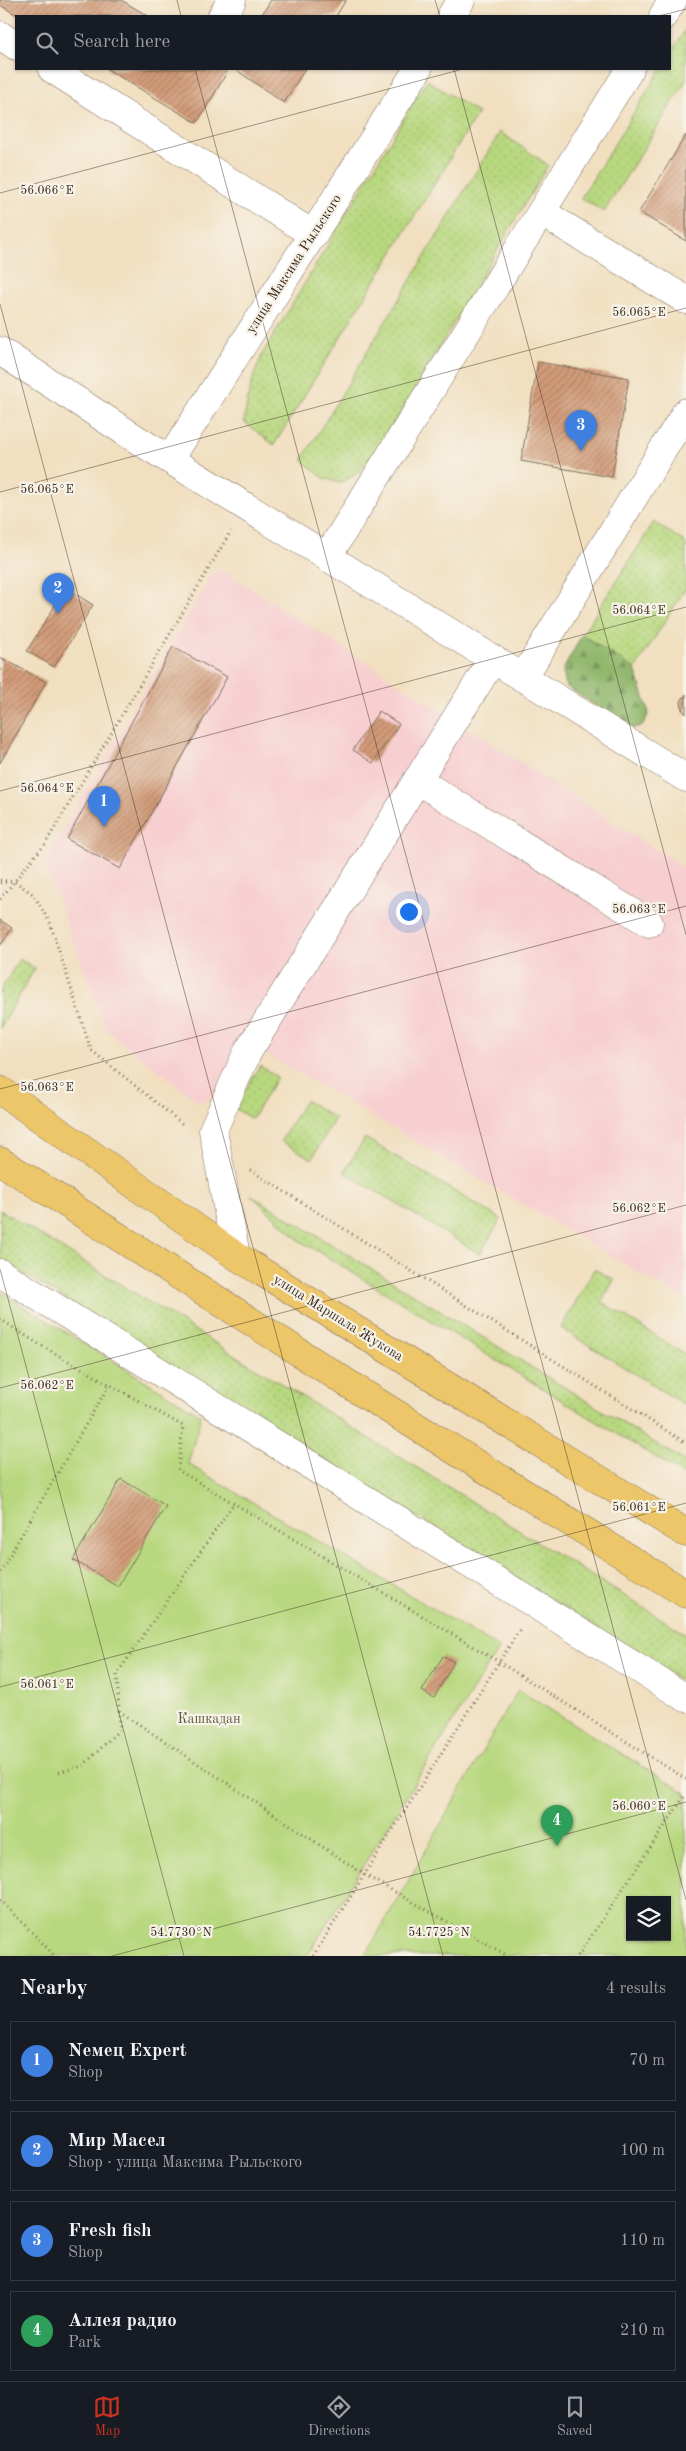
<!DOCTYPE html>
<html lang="en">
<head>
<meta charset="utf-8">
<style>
  :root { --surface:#171b24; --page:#20242c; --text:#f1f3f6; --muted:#9ea1a6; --line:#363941; --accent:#c8321e }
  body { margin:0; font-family:"Old Standard TT",serif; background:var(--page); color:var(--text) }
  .controls { position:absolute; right:15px; bottom:15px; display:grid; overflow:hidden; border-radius:0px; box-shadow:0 1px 4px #0004 }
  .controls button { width:45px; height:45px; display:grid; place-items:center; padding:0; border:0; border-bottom:1px solid var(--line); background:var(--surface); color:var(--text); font:25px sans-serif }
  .you { position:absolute; left:408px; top:911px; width:18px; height:18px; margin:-12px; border:4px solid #fff; border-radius:50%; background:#1a73e8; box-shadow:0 0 0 8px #1a73e833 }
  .badge { display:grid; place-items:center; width:32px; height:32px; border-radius:50%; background:var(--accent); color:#fff; font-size:16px; font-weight:700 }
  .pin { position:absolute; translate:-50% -41px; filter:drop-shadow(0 1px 2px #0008) }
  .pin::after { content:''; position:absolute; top:26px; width:18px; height:15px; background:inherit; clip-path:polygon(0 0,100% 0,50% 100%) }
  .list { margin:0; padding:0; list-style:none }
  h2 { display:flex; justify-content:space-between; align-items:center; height:65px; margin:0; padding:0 20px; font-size:21px }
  h2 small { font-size:16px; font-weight:400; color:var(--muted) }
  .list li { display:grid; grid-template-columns:32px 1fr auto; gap:15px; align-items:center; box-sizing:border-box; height:80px; margin:0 10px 10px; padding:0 10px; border:1px solid var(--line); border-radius:0px }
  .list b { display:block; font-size:19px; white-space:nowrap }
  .list p { margin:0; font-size:16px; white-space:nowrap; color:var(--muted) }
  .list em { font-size:16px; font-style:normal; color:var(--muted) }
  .icon { flex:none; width:28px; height:28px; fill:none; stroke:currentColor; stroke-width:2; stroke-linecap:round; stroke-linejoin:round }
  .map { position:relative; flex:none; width:686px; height:1956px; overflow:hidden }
  .search { position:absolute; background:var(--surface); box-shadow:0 1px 4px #0004; left:15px; right:15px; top:15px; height:55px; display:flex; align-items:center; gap:12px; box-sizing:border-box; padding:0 18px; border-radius:0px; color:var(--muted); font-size:19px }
  .sheet { height:425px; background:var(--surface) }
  nav { display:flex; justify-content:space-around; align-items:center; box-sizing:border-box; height:70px; border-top:1px solid var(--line); background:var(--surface); font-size:14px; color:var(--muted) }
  nav a { display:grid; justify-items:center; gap:2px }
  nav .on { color:var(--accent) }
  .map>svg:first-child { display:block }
</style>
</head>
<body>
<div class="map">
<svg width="686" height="1956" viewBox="0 0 686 1956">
  <defs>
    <pattern id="grass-dots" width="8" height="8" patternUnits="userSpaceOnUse" patternTransform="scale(1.25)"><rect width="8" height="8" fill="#b8d87f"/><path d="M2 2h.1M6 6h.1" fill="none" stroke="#9fba6d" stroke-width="1.8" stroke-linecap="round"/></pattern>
    <pattern id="forest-firs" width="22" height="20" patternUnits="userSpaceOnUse" patternTransform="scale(1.25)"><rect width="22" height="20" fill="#92b86e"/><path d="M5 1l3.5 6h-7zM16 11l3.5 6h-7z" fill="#78965a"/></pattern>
    <pattern id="building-hatch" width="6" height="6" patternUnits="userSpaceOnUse" patternTransform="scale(1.25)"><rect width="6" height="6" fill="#d39c79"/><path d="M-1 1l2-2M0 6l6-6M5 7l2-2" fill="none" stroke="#ac7f63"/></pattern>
  </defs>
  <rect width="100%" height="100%" fill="#f7f3e8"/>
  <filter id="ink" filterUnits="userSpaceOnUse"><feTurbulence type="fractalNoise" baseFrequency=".02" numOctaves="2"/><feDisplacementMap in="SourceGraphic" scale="10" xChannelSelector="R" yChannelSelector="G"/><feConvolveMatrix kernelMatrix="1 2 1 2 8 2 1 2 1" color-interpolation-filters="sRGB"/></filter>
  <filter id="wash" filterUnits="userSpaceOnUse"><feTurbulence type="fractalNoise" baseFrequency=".0096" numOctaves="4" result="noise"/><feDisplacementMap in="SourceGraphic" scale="20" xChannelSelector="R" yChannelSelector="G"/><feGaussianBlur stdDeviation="1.12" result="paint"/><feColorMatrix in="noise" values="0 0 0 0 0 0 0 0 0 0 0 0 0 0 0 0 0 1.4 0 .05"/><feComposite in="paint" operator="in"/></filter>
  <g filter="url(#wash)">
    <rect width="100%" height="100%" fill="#f1dfc0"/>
    <polygon fill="#f7cfd0" points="221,569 686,869 686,1300 244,1041 209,1100 199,1102 107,1031 44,863 211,576"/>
    <g fill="url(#grass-dots)" stroke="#7a814e">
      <polygon points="686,28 686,81 604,212 581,198 661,69 670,69 670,55"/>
      <path d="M 427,80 L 478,113 L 274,445 L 244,422 C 247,397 253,375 263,353 Z"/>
      <polygon points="500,132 548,165 379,448 357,474 340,483 323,478 302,460"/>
      <polygon points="654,522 686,543 686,588 635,669 582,635"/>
      <polygon points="19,959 35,968 0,1029 0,992"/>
      <polygon points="260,1066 277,1077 252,1119 234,1108"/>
      <polygon points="305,1100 335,1118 312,1159 281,1141"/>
      <polygon points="365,1138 501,1219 480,1254 344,1172"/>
      <polygon points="251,1195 686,1462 686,1476 299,1240"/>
      <polygon points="0,1210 686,1634 686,1683 0,1259"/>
      <polygon points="594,1269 614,1280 602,1302 686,1355 686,1406 561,1328"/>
    </g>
    <polygon fill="url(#forest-firs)" stroke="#667146" points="582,635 635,669 649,713 643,725 630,729 566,686 563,670"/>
    <g fill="#b8d87f" stroke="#7a814e" fill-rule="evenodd">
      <polygon points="0,1292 201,1415 188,1464 499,1648 307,1956 0,1956"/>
      <path d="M 518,1690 L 686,1793 L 686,1956 L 365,1956 ZM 630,1900 L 667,1900 L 667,1937 L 630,1937 Z"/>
    </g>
    <g id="blocks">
      <g fill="url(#building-hatch)">
        <polygon points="0,0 121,0 148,16 19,16 0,5"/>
        <polygon points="271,0 346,0 336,16 261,16"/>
        <polygon points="107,69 229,69 197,123"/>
        <polygon points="235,69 305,69 284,103"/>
        <polygon points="686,135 686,241 639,212"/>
        <polygon points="538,362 629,378 612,477 521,461"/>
        <polygon points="66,588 93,605 54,667 27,651"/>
        <polygon points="173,647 227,677 120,869 67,839"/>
        <polygon points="0,657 46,682 0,763"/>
        <polygon points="686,694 686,714 682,709 681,701"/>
        <polygon points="379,711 399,724 373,763 353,750"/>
        <polygon points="0,920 12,928 0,946"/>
        <polygon points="121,1479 166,1506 118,1586 73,1560"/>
        <polygon points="443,1656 454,1662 434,1698 422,1691"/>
      </g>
    </g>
  </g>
  <g filter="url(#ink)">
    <use href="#blocks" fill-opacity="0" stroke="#7b6957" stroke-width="1"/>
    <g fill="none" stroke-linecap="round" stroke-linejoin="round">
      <defs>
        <g id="minor">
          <polyline points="222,16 232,0"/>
          <polyline points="451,16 461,0"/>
          <polyline points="663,16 673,0"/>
          <polyline points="0,35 16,46"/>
          <polyline points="52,69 314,235"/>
          <polyline points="541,212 686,300"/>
          <polyline points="0,351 141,442 686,778"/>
          <polyline points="170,459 418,69"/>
          <polyline points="327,557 630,69"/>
          <polyline points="523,678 686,412"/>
          <polyline points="417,780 649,923"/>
          <polyline points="236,1256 213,1130 247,1053 493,659"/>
          <polyline points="0,1273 686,1698"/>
        </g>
        <g id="major">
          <polyline points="0,1090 236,1256 686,1533"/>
          <polyline points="0,1161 369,1397 686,1594"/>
        </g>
      </defs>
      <use href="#minor" stroke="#7b6957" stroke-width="29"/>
      <use href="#major" stroke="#7b6957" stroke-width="29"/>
      <g stroke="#7b6957" stroke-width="3" stroke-dasharray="1 4" stroke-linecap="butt">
        <polyline points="0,880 16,882 34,895 50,923 91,1050 185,1126"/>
        <polyline points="0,883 8,882"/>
        <path d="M 0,899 C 15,882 28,862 44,846 L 231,531"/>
        <polyline points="250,1170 686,1443"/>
        <polyline points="0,1319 40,1345 183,1426 178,1470 499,1662 686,1779"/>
        <polyline points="0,1572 109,1385"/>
        <polyline points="119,1711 365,1875 508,1956"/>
        <polyline points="59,1772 83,1766 120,1729 117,1674 234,1503"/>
        <polyline points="0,1900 55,1956"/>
        <polyline points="313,1956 520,1629"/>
        <polyline points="578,1956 686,1794"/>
      </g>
      <use href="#minor" stroke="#fff" stroke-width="28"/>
      <use href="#major" stroke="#ecc669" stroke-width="28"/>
    </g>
  </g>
  <path fill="none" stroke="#3b2a1e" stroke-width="1" stroke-opacity="0.45" d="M 177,0 L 181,16M 435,0 L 440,16M 659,16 L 686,9M 195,69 L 686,1900M 454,69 L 686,935M 0,193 L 463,69M 0,304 L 443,1956M 0,492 L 686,308M 0,791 L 686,607M 0,1089 L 686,906M 0,1269 L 184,1956M 0,1388 L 686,1205M 0,1687 L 686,1503M 112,1956 L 686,1802"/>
  <g text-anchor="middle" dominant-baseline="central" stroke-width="4.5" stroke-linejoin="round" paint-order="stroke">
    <g font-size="14" fill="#3b2a1e" stroke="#f7f3e8">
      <text transform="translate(294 264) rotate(-57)">улица Максима Рыльского</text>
      <text transform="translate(338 1318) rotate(32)">улица Маршала Жукова</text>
    </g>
    <g font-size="14" fill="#5a5636" stroke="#f7f3e8">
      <text x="209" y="1719">Кашкадан</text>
    </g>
  </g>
  <g font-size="12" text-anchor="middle" fill="#3b2a1e" stroke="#f7f3e8" stroke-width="4.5" stroke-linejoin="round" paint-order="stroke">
    <text x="47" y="194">56.066°E</text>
    <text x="639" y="316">56.065°E</text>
    <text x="47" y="493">56.065°E</text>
    <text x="639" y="614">56.064°E</text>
    <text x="47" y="792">56.064°E</text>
    <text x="639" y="913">56.063°E</text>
    <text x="47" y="1091">56.063°E</text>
    <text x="639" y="1212">56.062°E</text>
    <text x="47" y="1389">56.062°E</text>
    <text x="639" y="1511">56.061°E</text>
    <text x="47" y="1688">56.061°E</text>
    <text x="639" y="1810">56.060°E</text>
    <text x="181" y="1936">54.7730°N</text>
    <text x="439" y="1936">54.7725°N</text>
  </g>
</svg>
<div class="controls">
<button><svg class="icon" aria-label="layers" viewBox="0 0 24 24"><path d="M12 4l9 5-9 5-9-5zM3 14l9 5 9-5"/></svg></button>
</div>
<div class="you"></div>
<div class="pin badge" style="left:104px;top:827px;background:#3f7fe0">1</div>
<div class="pin badge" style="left:58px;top:614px;background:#3f7fe0">2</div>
<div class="pin badge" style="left:581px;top:451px;background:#3f7fe0">3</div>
<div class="pin badge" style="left:557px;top:1846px;background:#2e9e5b">4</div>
<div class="search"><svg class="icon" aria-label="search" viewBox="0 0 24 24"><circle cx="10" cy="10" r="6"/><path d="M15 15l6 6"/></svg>Search here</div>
</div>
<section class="sheet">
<h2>Nearby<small>4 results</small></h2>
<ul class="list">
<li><span class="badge" style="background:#3f7fe0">1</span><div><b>Nемец Expert</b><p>Shop</p></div><em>70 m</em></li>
<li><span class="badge" style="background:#3f7fe0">2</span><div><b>Мир Масел</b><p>Shop · улица Максима Рыльского</p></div><em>100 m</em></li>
<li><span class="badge" style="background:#3f7fe0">3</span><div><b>Fresh fish</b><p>Shop</p></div><em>110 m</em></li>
<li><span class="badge" style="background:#2e9e5b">4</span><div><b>Аллея радио</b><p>Park</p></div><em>210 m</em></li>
</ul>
</section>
<nav>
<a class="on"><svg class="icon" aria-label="map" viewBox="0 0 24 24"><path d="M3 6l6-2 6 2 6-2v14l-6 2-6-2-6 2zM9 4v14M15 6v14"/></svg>Map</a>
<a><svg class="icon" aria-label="directions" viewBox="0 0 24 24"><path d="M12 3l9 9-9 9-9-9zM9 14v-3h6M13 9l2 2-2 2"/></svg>Directions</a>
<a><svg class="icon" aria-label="saved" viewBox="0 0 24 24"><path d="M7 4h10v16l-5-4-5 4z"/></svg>Saved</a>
</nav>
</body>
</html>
